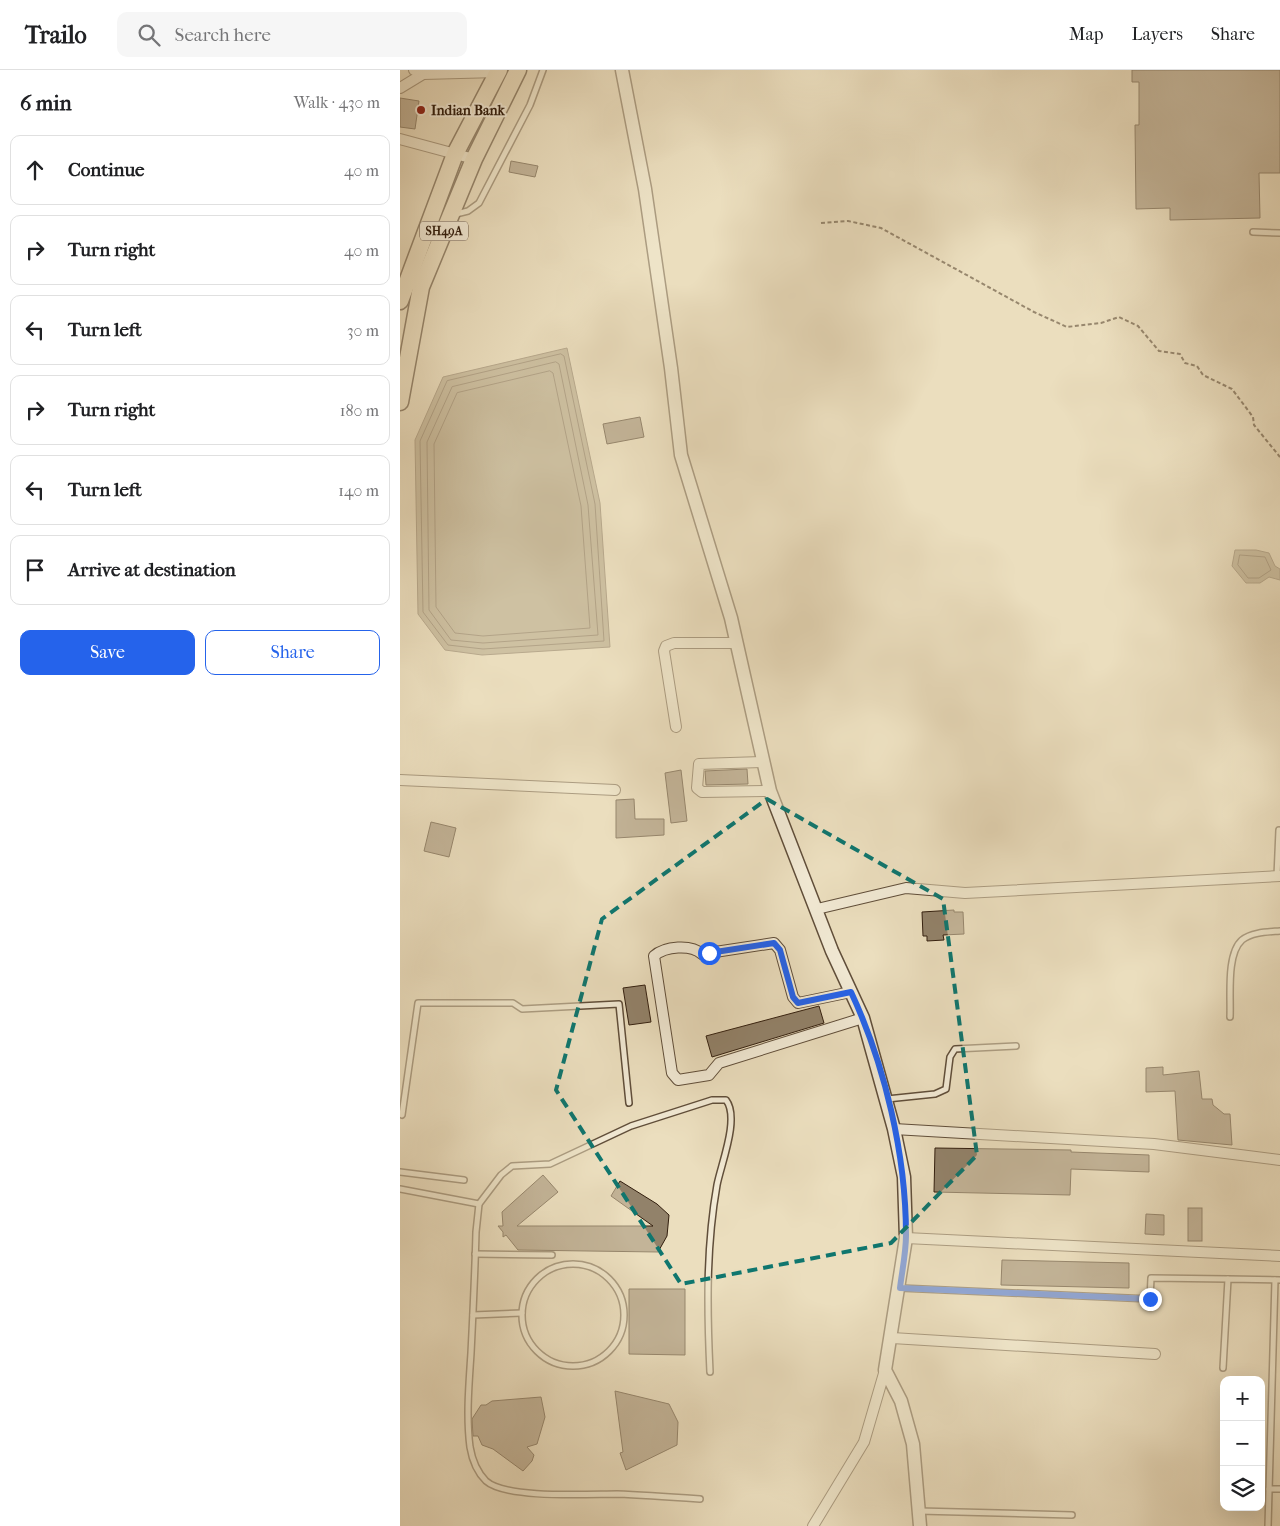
<!DOCTYPE html>
<html lang="en">
<head>
<meta charset="utf-8">
<style>
  :root { --surface:#fff; --page:#f6f6f6; --text:#202124; --muted:#757577; --line:#e0e0e0; --accent:#2563eb }
  body { margin:0; font-family:"IM FELL French Canon",serif; background:var(--page); color:var(--text) }
  .controls { position:absolute; right:15px; bottom:15px; display:grid; overflow:hidden; border-radius:10px; box-shadow:0 5px 20px #0002 }
  .controls button { width:45px; height:45px; display:grid; place-items:center; padding:0; border:0; border-bottom:1px solid var(--line); background:var(--surface); color:var(--text); font:25px sans-serif }
  .stop { position:absolute; width:15px; height:15px; margin:-11px; border:4px solid #2563eb; border-radius:50%; background:#fff }
  .stop.end { background:#2563eb; border-color:#fff; box-shadow:0 1px 5px #0008 }
  .list { margin:0; padding:0; list-style:none }
  h2 { display:flex; justify-content:space-between; align-items:center; height:65px; margin:0; padding:0 20px; font-size:21px }
  h2 small { font-size:16px; font-weight:400; color:var(--muted) }
  .list li { display:grid; grid-template-columns:32px 1fr auto; gap:15px; align-items:center; box-sizing:border-box; height:70px; margin:0 10px 10px; padding:0 10px; border:1px solid var(--line); border-radius:10px }
  .list b { display:block; font-size:19px; white-space:nowrap }
  .list em { font-size:16px; font-style:normal; color:var(--muted) }
  .actions { display:flex; gap:10px; padding:15px 20px }
  .actions a { flex:1; padding:11px 0; border:1px solid var(--accent); border-radius:10px; text-align:center; font-size:18px; color:var(--accent) }
  .actions .main { background:var(--accent); color:#fff }
  .icon { flex:none; width:28px; height:28px; fill:none; stroke:currentColor; stroke-width:2; stroke-linecap:round; stroke-linejoin:round }
  .map { position:relative; flex:none; width:880px; height:1456px; overflow:hidden }
  header { display:flex; align-items:center; gap:30px; box-sizing:border-box; height:70px; padding:0 25px; background:var(--surface); border-bottom:1px solid var(--line) }
  header strong { font-size:24px }
  nav { display:flex; gap:28px; margin-inline-start:auto; font-size:18px }
  .search { width:350px; height:45px; background:var(--page); display:flex; align-items:center; gap:12px; box-sizing:border-box; padding:0 18px; border-radius:10px; color:var(--muted); font-size:19px }
  main { display:flex }
  aside { flex:1; background:var(--surface) }
  .map>svg:first-child { display:block }
</style>
</head>
<body>
<header>
<strong>Trailo</strong>
<div class="search"><svg class="icon" aria-label="search" viewBox="0 0 24 24"><circle cx="10" cy="10" r="6"/><path d="M15 15l6 6"/></svg>Search here</div>
<nav><a>Map</a><a>Layers</a><a>Share</a></nav>
</header>
<main>
<aside>
<h2>6 min<small>Walk · 430 m</small></h2>
<ul class="list">
<li><svg class="icon" aria-label="ahead" viewBox="0 0 24 24"><path d="M12 20V5M6 11l6-6 6 6"/></svg><div><b>Continue</b></div><em>40 m</em></li>
<li><svg class="icon" aria-label="right" viewBox="0 0 24 24"><path d="M7 20v-9h11M14 6l5 5-5 5"/></svg><div><b>Turn right</b></div><em>40 m</em></li>
<li><svg class="icon" aria-label="left" viewBox="0 0 24 24"><path d="M17 20v-9H6M10 6l-5 5 5 5"/></svg><div><b>Turn left</b></div><em>30 m</em></li>
<li><svg class="icon" aria-label="right" viewBox="0 0 24 24"><path d="M7 20v-9h11M14 6l5 5-5 5"/></svg><div><b>Turn right</b></div><em>180 m</em></li>
<li><svg class="icon" aria-label="left" viewBox="0 0 24 24"><path d="M17 20v-9H6M10 6l-5 5 5 5"/></svg><div><b>Turn left</b></div><em>140 m</em></li>
<li><svg class="icon" aria-label="arrive" viewBox="0 0 24 24"><path d="M6 21V4h12l-3 4 3 4H6"/></svg><div><b>Arrive at destination</b></div></li>
</ul>
<div class="actions"><a class="main">Save</a><a>Share</a></div>
</aside>
<div class="map">
<svg width="880" height="1456" viewBox="0 0 880 1456">
  <rect width="100%" height="100%" fill="#ebdebe"/>
  <filter id="stains"><feTurbulence type="fractalNoise" baseFrequency=".004" numOctaves="4"/><feColorMatrix values="0 0 0 0 .2 0 0 0 0 .09 0 0 0 0 .02 0 0 0 .5 -.17"/></filter>
  <radialGradient id="worn" r=".72"><stop offset=".6" stop-color="#630" stop-opacity="0"/><stop offset="1" stop-color="#630" stop-opacity=".3"/></radialGradient>
  <g fill="#ac9d82" stroke="#7b6a54">
    <polygon points="167,278 200,433 210,577 82,585 45,580 18,544 15,370 43,307"/>
    <polygon points="835,480 856,480 869,483 875,496 880,499 880,510 869,507 860,513 846,513 832,496"/>
  </g>
  <g fill="none" stroke-linecap="round" stroke-linejoin="round">
    <g stroke="#6f5e48" stroke-width="1">
      <polygon points="161,284 164,286 195,434 204,571 83,579 48,575 23,542 20,371 47,311"/>
      <polygon points="156,292 159,294 188,435 198,565 83,573 51,570 29,540 27,372 52,317"/>
      <polygon points="150,301 153,303 181,436 190,558 83,566 55,563 36,537 34,374 57,323"/>
      <polygon points="840,485 865,487 871,500 859,508 848,508 838,495"/>
    </g>
  </g>
  <g fill="#92826a" stroke="#321e0e">
    <polygon points="732,0 880,0 880,103 859,103 860,148 770,150 770,138 736,139 735,55 739,55 739,12 732,12"/>
    <polygon points="0,28 19,31 15,59 0,57"/>
    <polygon points="111,91 138,96 135,107 109,102"/>
    <polygon points="240,347 244,367 207,374 203,354"/>
    <polygon points="347,699 348,714 306,715 305,701"/>
    <polygon points="281,700 287,751 271,753 265,703"/>
    <polygon points="234,729 235,749 264,749 264,765 216,768 216,730"/>
    <polygon points="31,752 56,758 49,787 24,781"/>
    <polygon points="554,840 554,842 563,842 564,864 543,865 544,870 527,871 527,866 523,866 522,842"/>
    <polygon points="245,915 251,952 229,955 223,918"/>
    <polygon points="419,936 424,953 312,987 306,966"/>
    <polygon points="763,997 763,1005 799,1001 802,1029 812,1029 813,1035 818,1039 824,1044 830,1044 832,1075 778,1070 775,1021 746,1022 746,998"/>
    <polygon points="535,1078 671,1080 671,1082 749,1085 749,1102 671,1099 670,1125 534,1122"/>
    <polygon points="143,1105 158,1122 117,1156 253,1156 211,1126 220,1111 257,1134 269,1145 267,1166 258,1182 118,1180 106,1165 103,1167 103,1162 98,1156 103,1156 102,1142"/>
    <rect x="788" y="1138" width="14" height="33"/>
    <polygon points="746,1144 764,1145 764,1165 745,1164"/>
    <polygon points="602,1190 729,1193 729,1218 601,1215"/>
    <polygon points="229,1219 285,1219 285,1285 229,1284"/>
    <polygon points="215,1321 269,1334 278,1352 277,1375 226,1400 220,1383 223,1382"/>
    <polygon points="141,1327 145,1347 137,1374 127,1377 134,1385 132,1391 123,1401 93,1379 82,1375 78,1366 73,1366 72,1349 81,1335 86,1335 92,1331"/>
  </g>
  <g fill="none" stroke-linecap="round" stroke-linejoin="round">
    <defs>
      <g id="service">
        <polyline points="56,144 68,141 79,133 130,35 143,0"/>
        <polyline points="853,162 880,163"/>
        <polyline points="877,806 879,760"/>
        <path d="M 830,947 C 831,927 826,884 842,870 C 852,862 868,862 880,861"/>
        <polyline points="487,1029 535,1024 546,1019 550,987 555,979 616,976"/>
        <polyline points="0,1044 2,1045 18,933 113,933 122,939 219,934 229,1033"/>
        <polyline points="0,1102 64,1110"/>
        <polyline points="0,1119 79,1134"/>
        <polyline points="75,1184 152,1185"/>
        <circle cx="173" cy="1245" r="51"/>
        <polyline points="500,1218 750,1229 751,1208 828,1209"/>
        <polyline points="73,1245 122,1243"/>
        <polyline points="823,1298 828,1209 880,1210"/>
        <polyline points="869,1419 880,1419"/>
        <path d="M 300,1429 C 272,1427 244,1425 217,1424 C 189,1424 106,1429 86,1411 C 77,1402 72,1389 70,1377 C 66,1346 69,1314 71,1283 C 73,1243 75,1202 76,1162 L 79,1134 L 101,1105 L 112,1096 L 150,1094 L 231,1056 L 312,1030 L 326,1030 C 340,1048 321,1094 317,1115 C 306,1177 307,1239 310,1302"/>
        <polyline points="519,1441 672,1445"/>
        <polyline points="868,1456 875,1210"/>
      </g>
      <g id="minor">
        <polyline points="14,0 23,4 98,2"/>
        <polyline points="0,18 23,4"/>
        <polyline points="0,69 74,89"/>
        <polyline points="276,657 264,581 266,576 274,573 337,573"/>
        <polyline points="362,692 299,694 297,718 302,722 370,721"/>
        <polyline points="0,710 215,720"/>
        <polyline points="417,839 506,818 565,823 880,806"/>
        <path d="M 451,922 L 398,933 L 393,927 L 380,880 L 374,873 L 302,884 C 291,874 265,876 254,886 L 272,1003 L 278,1010 L 309,1005 L 319,993 L 463,948"/>
        <polyline points="494,1059 754,1074 880,1090"/>
        <polyline points="506,1168 880,1186"/>
        <polyline points="492,1268 755,1284"/>
        <polyline points="413,1456 464,1372 485,1300"/>
      </g>
      <polyline id="tertiary" points="222,0 245,119 271,298 281,385 331,548 370,721 432,881 463,948 494,1059 504,1107 506,1168 485,1300 501,1331 513,1374 520,1456"/>
      <g id="primary">
        <polyline points="0,231 55,84 99,0"/>
        <polyline points="0,332 21,217 74,89 118,0"/>
      </g>
    </defs>
    <use href="#service" stroke="#604e3a" stroke-width="8"/>
    <use href="#minor" stroke="#604e3a" stroke-width="12"/>
    <use href="#tertiary" stroke="#604e3a" stroke-width="15"/>
    <use href="#primary" stroke="#321e0e" stroke-width="19"/>
    <polyline stroke="#321e0e" stroke-width="2" stroke-dasharray="4 2.5" stroke-linecap="butt" points="421,153 448,151 481,158 634,242 667,257 701,253 719,247 738,256 759,281 780,284 785,293 797,296 803,305 832,319 853,347 854,355 880,387"/>
    <use href="#service" stroke="#f2ead5" stroke-width="5"/>
    <use href="#minor" stroke="#f2ead5" stroke-width="10"/>
    <use href="#tertiary" stroke="#f2ead5" stroke-width="12"/>
    <use href="#primary" stroke="#ebdebe" stroke-width="16"/>
  </g>
  <g fill="none" stroke-linecap="round" stroke-linejoin="round">
    <path stroke="#2563eb" stroke-width="6" d="M 309,883 L 374,873 L 380,880 L 393,927 L 398,933 L 451,922 C 485,995 506,1085 506,1165 C 506,1183 502,1201 500,1218 L 750,1229"/>
  </g>
  <path d="M0 0H880V1456H0ZM 367,729 L 543,829 L 577,1085 L 491,1173 L 281,1214 L 156,1020 L 202,849 Z" fill="#ebdebe" fill-opacity=".55" fill-rule="evenodd"/>
  <path fill="none" stroke="#0f766e" stroke-width="4" stroke-dasharray="10 6" stroke-linejoin="round" d="M 367,729 L 543,829 L 577,1085 L 491,1173 L 281,1214 L 156,1020 L 202,849 Z"/>
  <circle fill="#8f2418" stroke="#f2ead5" stroke-width="2" cx="21" cy="40" r="5"/>
  <g text-anchor="middle" dominant-baseline="central" stroke-width="4" stroke-linejoin="round" paint-order="stroke">
    <rect fill="#f2ead5" stroke="#6c5b4a" stroke-width="1" x="20" y="151.5" width="48" height="19" rx="4"/>
    <g font-size="12" font-weight="bold" fill="#321e0e">
      <text x="44" y="161">SH49A</text>
    </g>
    <g font-size="14" font-weight="bold" fill="#321e0e" stroke="#f2ead5" text-anchor="start">
      <text x="31" y="40">Indian Bank</text>
    </g>
  </g>
  <rect width="100%" height="100%" filter="url(#stains)"/>
  <rect width="100%" height="100%" fill="url(#worn)"/>
</svg>
<div class="controls">
<button>+</button>
<button>−</button>
<button><svg class="icon" aria-label="layers" viewBox="0 0 24 24"><path d="M12 4l9 5-9 5-9-5zM3 14l9 5 9-5"/></svg></button>
</div>
<div class="stop" style="left:309px;top:883px"></div>
<div class="stop end" style="left:750px;top:1229px"></div>
</div>
</main>
</body>
</html>
